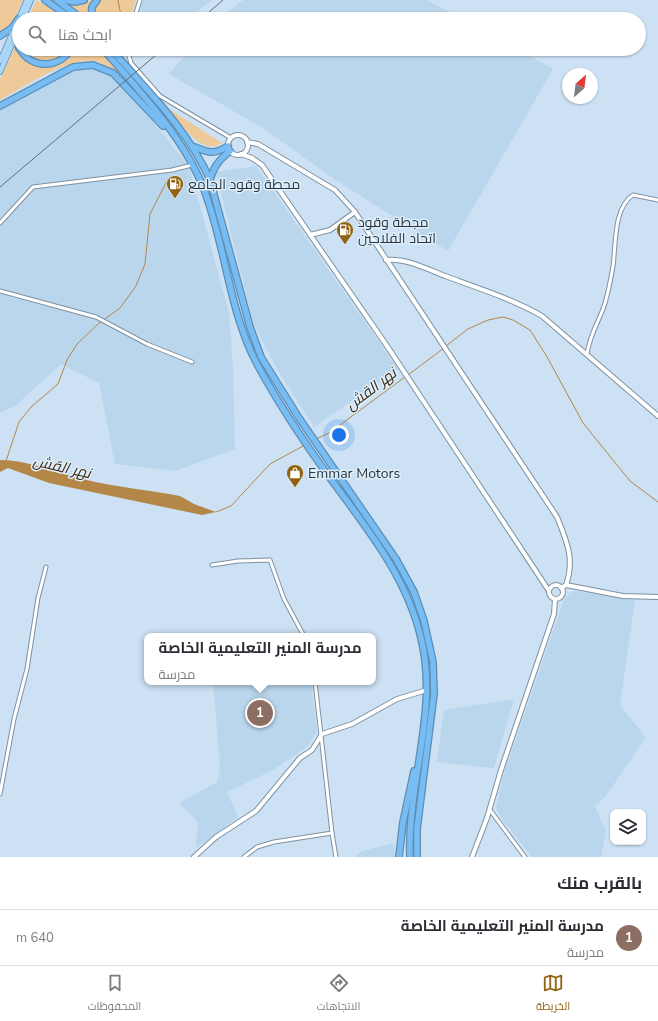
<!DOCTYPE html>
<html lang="ar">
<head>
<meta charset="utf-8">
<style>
  :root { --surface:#fff; --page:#f2f2f3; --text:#2b2b33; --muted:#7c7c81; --line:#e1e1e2; --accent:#926210 }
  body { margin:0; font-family:"Nunito Sans",Cairo,sans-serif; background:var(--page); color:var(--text); direction:rtl }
  .controls { position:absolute; right:12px; bottom:12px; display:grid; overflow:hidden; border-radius:8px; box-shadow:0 1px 3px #0004 }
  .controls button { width:36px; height:36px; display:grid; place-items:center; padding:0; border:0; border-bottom:1px solid var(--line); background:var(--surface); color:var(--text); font:20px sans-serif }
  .compass { position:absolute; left:562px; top:68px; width:36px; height:36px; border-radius:50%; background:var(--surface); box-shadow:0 1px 3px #0004; rotate:28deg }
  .you { position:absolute; left:339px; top:435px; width:14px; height:14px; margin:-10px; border:3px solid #fff; border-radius:50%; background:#1a73e8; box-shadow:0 0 0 6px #1a73e833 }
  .badge { display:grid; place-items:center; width:26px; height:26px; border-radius:50%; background:var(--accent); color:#fff; font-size:13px; font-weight:700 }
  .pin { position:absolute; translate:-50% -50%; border:2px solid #fff; box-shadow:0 1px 4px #0006 }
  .popup { position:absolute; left:144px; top:633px; width:232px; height:52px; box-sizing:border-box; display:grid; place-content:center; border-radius:8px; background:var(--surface); filter:drop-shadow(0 1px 3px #0005); font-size:13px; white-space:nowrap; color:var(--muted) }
  .popup b { font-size:15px; color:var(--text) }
  .popup::after { content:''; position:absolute; left:50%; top:100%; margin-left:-8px; border:8px solid transparent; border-top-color:var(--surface) }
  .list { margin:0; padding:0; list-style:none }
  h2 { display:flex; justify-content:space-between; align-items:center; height:52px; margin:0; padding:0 16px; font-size:17px }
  h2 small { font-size:13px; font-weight:400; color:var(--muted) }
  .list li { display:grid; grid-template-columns:26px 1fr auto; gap:12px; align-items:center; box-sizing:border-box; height:56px; padding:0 16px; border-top:1px solid var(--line) }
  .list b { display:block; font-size:15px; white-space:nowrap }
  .list p { margin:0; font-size:13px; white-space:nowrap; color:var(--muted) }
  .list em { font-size:13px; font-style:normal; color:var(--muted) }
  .icon { flex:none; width:22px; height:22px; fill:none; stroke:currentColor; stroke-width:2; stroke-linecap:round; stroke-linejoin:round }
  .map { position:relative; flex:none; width:658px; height:857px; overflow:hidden; direction:ltr }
  .search { position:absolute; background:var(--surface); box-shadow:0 1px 3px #0004; left:12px; right:12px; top:12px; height:44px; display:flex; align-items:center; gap:10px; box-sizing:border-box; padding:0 14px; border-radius:22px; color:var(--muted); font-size:15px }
  .sheet { height:108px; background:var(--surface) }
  nav { display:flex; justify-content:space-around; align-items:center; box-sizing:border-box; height:56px; border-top:1px solid var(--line); background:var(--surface); font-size:11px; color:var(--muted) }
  nav a { display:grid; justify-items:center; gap:2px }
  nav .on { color:var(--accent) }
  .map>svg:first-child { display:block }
</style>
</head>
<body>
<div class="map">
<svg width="658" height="857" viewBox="0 0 658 857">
  <rect width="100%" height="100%" fill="#cce1f3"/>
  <g fill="#bad6ec">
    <polygon points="143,0 212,0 188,19 137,19"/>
    <polygon points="243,0 427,0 462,19 218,19"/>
    <polygon points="191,49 517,49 553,69 448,251 334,179 263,128 169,74"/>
    <polygon points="82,59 108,68 189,166 229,313 233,367 235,449 175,471 115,464 99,383 61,364 16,405 0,413 0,109 61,67"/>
    <polygon points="256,166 398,369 314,427 277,369 253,323 216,172"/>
    <polygon points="576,591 635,600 620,705 646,738 605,797 595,806 606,831 601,857 532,857 501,818 496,808 504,773 564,600 569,593"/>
    <polygon points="213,682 311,682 317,732 307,747 273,770 227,792 238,817 196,848 198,822 179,803 217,782 220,768"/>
    <polygon points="514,699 494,768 437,762 444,710"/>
    <polygon points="394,843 395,857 355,857 362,851"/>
  </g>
  <g fill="#eec99a">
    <polygon points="0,0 23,0 12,24 0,33"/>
    <polygon points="36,0 61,14 66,19 28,19"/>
    <polygon points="90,0 94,0 88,19 70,5 82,4"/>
    <polygon points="99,0 136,0 130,19 93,19 95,7"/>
    <path d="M 15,47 C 28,70 63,74 76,49 L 99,49 L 143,100 C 131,89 121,75 107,66 C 79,47 25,87 0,100 L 0,79 Z"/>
    <path d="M 23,49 L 69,49 C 56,66 37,64 23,49 Z"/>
    <path d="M 166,107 L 222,143 C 202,158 179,121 166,107 Z"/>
  </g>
  <path fill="#b48749" d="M 0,460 C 26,460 44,469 68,475 C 104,486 143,489 180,496 L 194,504 L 216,512 L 202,515 L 49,483 L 8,468 L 0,472 Z"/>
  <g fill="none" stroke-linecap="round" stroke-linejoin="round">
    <g stroke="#b48749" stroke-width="1">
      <polyline points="118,0 121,16"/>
      <polyline points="446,346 468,329 488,320 503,317 513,320 530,330 546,355 583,423 630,481 658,502"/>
      <polyline points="408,375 444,348"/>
      <polyline points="316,439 329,433 405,377"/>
      <polyline points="6,461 19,422 31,407 58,384 67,360 77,344 98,324 120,308 136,286 145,264 150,214 168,179"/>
      <polyline points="216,512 231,506 270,464 305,445"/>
    </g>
    <defs>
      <g id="street">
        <polyline points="134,19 140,0"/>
        <polyline points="127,49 131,63 160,96 231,138"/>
        <polyline points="0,223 33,187 172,170 192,165"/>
        <polyline points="0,291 96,317 147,344 192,362"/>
        <path d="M 587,354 C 589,339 595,328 601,314 C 606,303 611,278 613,266 C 616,246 613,208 633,195 L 658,200"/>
        <polyline points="212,565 238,561 270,560 284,599 304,636"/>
        <polyline points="0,794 14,719 27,669 38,598 46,567"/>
        <polyline points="490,810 525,857"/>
        <polyline points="332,833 336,857"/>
        <polyline points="244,857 257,847 274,842 332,833 315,682"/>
      </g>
      <g id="secondary">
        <circle cx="238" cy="145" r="10"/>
        <path d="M 247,142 L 258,144 L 335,190 L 355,212 L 557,517 C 567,542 575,559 566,585 L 561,588"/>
        <polyline points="241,154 252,158 262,165 387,346 549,591"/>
        <polyline points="310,235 330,230 355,212"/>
        <path d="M 386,260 C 406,258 427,269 445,276 C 478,288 512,299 542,316 L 658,416"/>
        <circle cx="556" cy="592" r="7"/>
        <polyline points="566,585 623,596 658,597"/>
        <polyline points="194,857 216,837 256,811 300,758 312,750 322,734 352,724 397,699 427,690"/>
        <polyline points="472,857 487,818 501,770 554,614 555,599"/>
      </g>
      <g id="primary">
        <polyline points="23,19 31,0"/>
        <polyline points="0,61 27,0"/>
        <polyline points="0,72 17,33"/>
      </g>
      <g id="highway">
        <polyline points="45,0 72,19"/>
        <polyline points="57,0 82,19"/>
        <polyline points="64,0 75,2 84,0"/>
        <polyline points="91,19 92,7 97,0"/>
        <polyline points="19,29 17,37 19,48"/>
        <polyline points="0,36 12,28 19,18"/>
        <path d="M 20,49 C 31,69 59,69 71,49"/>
        <path d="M 103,49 C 138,89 184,138 203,187 C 226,245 228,309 257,364 C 278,403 304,442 330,478 C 366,527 407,577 421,638 C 439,711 407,783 410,857"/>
        <path d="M 111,49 C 146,89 189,131 210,180 L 250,327 L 261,357 L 299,418 L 396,559 L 414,592 L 424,621 L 433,662 L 434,694 L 417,829 L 417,857"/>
        <polyline points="0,106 73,67 93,65 113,73 163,126"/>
        <path d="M 192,146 C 207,152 213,156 228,146"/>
        <path d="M 210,180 C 214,166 219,160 230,151"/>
        <polyline points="399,857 403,822 414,771"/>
      </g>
    </defs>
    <use href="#street" stroke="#7e91a2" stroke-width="5"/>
    <use href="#secondary" stroke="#7e91a2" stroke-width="6"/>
    <use href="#primary" stroke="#5d8db3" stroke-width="6"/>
    <use href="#highway" stroke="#5d8db3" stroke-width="8"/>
    <use href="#street" stroke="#fff" stroke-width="3"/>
    <use href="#secondary" stroke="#fff" stroke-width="4"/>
    <use href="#primary" stroke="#add7f8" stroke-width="4.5"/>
    <use href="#highway" stroke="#77bdf3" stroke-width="5.5"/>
    <g stroke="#626e79" stroke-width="1">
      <polyline points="201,19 223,0"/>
      <polyline points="0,187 163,49"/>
    </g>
  </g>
  <defs>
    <symbol id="fuel-pin" viewBox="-11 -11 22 30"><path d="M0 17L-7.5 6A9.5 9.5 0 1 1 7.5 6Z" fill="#926210" stroke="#ddeefc"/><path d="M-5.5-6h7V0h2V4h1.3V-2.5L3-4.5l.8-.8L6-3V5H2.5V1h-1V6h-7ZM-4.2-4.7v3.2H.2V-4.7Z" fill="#fff"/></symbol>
    <symbol id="shop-pin" viewBox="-11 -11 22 30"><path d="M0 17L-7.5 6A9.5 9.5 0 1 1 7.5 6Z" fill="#926210" stroke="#ddeefc"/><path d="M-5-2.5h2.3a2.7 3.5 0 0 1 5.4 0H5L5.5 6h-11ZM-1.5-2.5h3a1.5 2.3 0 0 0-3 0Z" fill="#fff"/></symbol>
  </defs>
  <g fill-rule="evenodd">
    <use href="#fuel-pin" x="165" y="174" width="20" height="27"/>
    <use href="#fuel-pin" x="335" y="220" width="20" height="27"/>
    <use href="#shop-pin" x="285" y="463" width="20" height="27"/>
  </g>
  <g text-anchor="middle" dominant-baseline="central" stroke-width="3" stroke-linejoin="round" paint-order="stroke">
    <g font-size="14" fill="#2d353c" stroke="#ddeefc" text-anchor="start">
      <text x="188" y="184">محطة وقود الجامع</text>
      <text x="358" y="222">مجطة وقود<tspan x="358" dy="16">اتحاد الفلاحين</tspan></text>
      <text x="308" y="473">Emmar Motors</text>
    </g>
    <g font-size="15" font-style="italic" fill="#3e2a0e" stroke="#ddeefc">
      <text transform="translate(371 389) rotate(-37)">نهر القش</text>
      <text transform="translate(62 467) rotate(13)">نهر القش</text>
    </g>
  </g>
</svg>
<div class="controls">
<button><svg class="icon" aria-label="layers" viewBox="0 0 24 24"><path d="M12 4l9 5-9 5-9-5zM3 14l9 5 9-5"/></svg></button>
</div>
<svg class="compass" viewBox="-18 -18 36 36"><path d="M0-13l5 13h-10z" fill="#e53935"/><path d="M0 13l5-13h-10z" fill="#7c7c81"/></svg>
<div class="you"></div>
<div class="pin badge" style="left:260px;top:713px;background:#8d6e63">1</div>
<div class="popup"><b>مدرسة المنير التعليمية الخاصة</b>مدرسة</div>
<div class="search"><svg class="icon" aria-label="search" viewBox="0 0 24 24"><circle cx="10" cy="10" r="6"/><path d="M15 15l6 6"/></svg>ابحث هنا</div>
</div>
<section class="sheet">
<h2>بالقرب منك<small></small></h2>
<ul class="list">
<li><span class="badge" style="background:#8d6e63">1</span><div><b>مدرسة المنير التعليمية الخاصة</b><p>مدرسة</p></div><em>640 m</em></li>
</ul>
</section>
<nav>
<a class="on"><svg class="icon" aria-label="map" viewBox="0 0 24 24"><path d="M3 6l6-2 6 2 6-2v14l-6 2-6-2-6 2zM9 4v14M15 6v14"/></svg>الخريطة</a>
<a><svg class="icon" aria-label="directions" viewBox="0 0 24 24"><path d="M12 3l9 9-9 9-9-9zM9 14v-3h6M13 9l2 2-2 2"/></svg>الاتجاهات</a>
<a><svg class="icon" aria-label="saved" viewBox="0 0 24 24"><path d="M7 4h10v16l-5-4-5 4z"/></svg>المحفوظات</a>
</nav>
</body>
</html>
